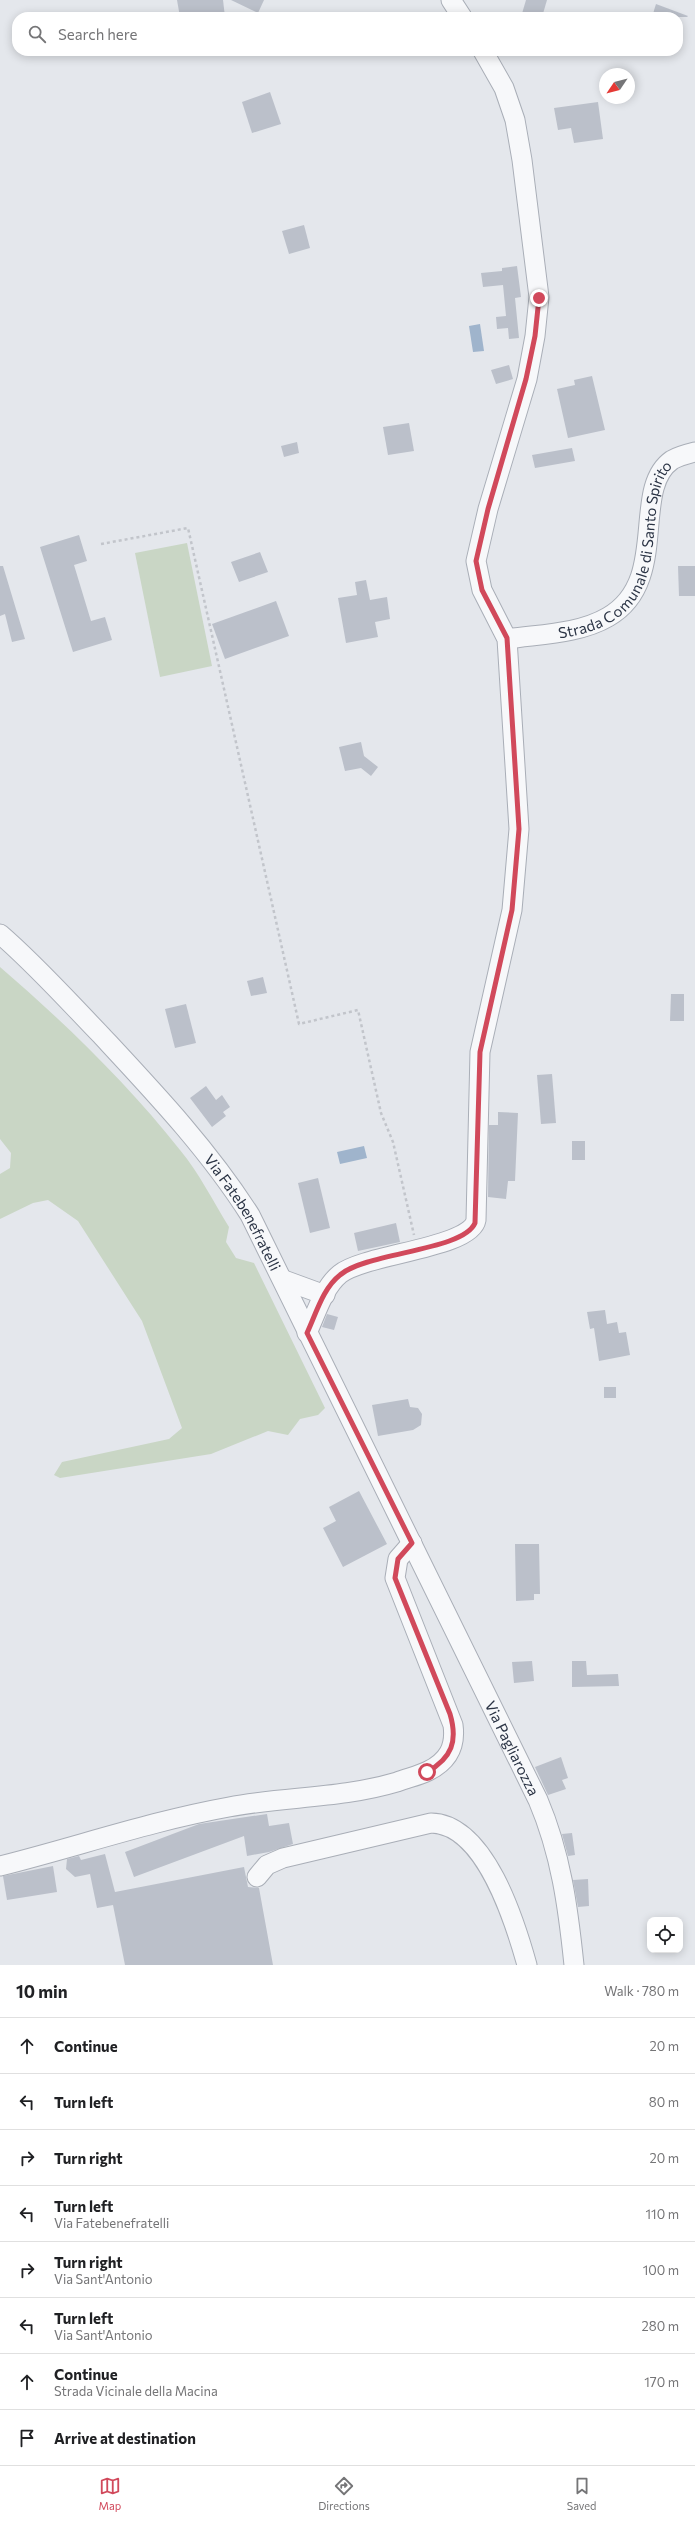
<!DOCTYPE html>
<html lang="en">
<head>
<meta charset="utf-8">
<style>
  :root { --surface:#fff; --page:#f2f2f2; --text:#202124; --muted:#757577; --line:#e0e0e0; --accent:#d1495b }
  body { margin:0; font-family:Commissioner,sans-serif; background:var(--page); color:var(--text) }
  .controls { position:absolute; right:12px; bottom:12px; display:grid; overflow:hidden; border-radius:8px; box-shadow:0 2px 10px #0003 }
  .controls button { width:36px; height:36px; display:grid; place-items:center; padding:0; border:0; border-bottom:1px solid var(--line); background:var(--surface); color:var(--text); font:20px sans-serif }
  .compass { position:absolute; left:599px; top:68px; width:36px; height:36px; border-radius:50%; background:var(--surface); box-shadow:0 2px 10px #0003; rotate:235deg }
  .stop { position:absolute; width:12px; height:12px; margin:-9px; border:3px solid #d1495b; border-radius:50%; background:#fff }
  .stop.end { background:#d1495b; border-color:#fff; box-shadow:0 1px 4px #0008 }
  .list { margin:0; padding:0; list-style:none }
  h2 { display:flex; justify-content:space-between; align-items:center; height:52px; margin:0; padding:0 16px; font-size:17px }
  h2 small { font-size:13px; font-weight:400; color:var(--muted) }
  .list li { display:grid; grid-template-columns:26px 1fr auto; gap:12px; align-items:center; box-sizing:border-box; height:56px; padding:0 16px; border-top:1px solid var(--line) }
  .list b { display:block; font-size:15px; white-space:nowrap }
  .list p { margin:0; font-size:13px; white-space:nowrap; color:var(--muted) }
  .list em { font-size:13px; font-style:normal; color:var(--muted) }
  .icon { flex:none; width:22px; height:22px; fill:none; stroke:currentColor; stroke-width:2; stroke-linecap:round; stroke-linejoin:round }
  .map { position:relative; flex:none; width:695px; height:1965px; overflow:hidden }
  .search { position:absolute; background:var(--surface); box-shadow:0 2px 10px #0003; left:12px; right:12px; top:12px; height:44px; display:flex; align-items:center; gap:10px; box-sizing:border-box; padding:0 14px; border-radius:16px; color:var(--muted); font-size:15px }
  .sheet { height:500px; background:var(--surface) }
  nav { display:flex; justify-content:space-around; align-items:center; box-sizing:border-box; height:56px; border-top:1px solid var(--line); background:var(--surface); font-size:11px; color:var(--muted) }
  nav a { display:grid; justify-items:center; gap:2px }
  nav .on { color:var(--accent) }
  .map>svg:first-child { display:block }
</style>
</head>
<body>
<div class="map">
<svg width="695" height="1965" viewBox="0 0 695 1965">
  <rect width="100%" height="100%" fill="#e4e7ec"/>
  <g fill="#c9d6c5">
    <polygon points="187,543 212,666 160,677 135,553"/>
    <path d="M 0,967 C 64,1022 128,1084 180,1150 C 199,1173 213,1201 229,1227 L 226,1242 L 236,1258 L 254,1263 L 325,1408 L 318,1415 L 300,1419 L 288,1435 L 268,1431 L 211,1454 L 60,1478 L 54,1475 L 62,1462 L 169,1439 L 182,1428 L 142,1321 L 78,1221 L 48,1200 L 33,1203 L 0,1219 L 0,1174 L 10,1168 L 11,1153 L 0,1139 Z"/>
  </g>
  <g fill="#9fb4cc">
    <polygon points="480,324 484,351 473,352 469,326"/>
    <polygon points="364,1146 367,1158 340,1164 337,1152"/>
  </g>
  <g fill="#bbc0ca">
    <polygon points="177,0 223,0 225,17 180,17"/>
    <polygon points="231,0 264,0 258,13"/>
    <polygon points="526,0 547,0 542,17 521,17"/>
    <polygon points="656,4 688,16 687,17 652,17"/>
    <polygon points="270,92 281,124 252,133 242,102"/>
    <polygon points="598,102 603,139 574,143 571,128 558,130 554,108"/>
    <polygon points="304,225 310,248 289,254 282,231"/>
    <polygon points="517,266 521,297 515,298 519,338 509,339 508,328 497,329 496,317 506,316 503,285 483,287 481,273 502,271 502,268"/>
    <polygon points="509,365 513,379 496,384 491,370"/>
    <polygon points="592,376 605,430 568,438 557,389 575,385 574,380"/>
    <polygon points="409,423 414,451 388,455 383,427"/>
    <polygon points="297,442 299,453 284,457 281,446"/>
    <polygon points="572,448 575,461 535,468 532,455"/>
    <polygon points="79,535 87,561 74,565 91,621 105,617 112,640 73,652 40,547"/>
    <polygon points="260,552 268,572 239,582 231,562"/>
    <polygon points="0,566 3,566 25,639 12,642 5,614 0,616"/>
    <polygon points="678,566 695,566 695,596 679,596"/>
    <polygon points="366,580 370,600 387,597 390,619 375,622 378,637 346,643 338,598 357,595 355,582"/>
    <polygon points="276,601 289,636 225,659 212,624"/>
    <polygon points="361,742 364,756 378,767 371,776 361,768 345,771 339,747"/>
    <polygon points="263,977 267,993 251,996 247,981"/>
    <polygon points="671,994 684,994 684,1021 670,1021"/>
    <polygon points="186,1004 196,1043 175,1048 165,1009"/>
    <polygon points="552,1074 556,1123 541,1124 537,1075"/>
    <polygon points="206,1086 216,1100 222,1095 230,1107 223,1112 226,1116 212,1127 190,1098"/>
    <polygon points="498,1112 518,1113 515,1181 508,1181 506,1199 488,1197 489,1125 498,1125"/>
    <rect x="572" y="1141" width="13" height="19"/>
    <polygon points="318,1178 330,1228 310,1233 298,1183"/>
    <polygon points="396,1223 400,1242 358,1251 354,1233"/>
    <polygon points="605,1310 607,1324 617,1322 619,1333 626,1332 630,1355 599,1361 594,1328 590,1329 587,1312"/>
    <polygon points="327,1314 338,1317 334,1330 322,1327"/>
    <rect x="604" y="1387" width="12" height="11"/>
    <polygon points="408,1399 410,1407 418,1408 422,1414 421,1425 413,1430 378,1436 372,1405"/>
    <polygon points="359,1491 387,1544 343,1567 323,1528 336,1521 329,1507"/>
    <polygon points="515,1544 539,1544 540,1594 534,1594 534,1600 516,1601"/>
    <polygon points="532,1661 534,1681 514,1683 512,1662"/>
    <polygon points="572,1661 586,1661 587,1675 618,1674 619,1686 572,1687"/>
    <polygon points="561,1757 568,1778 562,1780 566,1789 548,1795 535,1767"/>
    <polygon points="267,1814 269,1826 289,1823 293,1844 269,1852 247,1856 244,1836 134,1877 125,1852 199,1824"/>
    <polygon points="572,1833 575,1855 568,1856 562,1834"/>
    <polygon points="105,1854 115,1892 244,1867 248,1887 259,1888 273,1965 125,1965 113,1905 97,1908 90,1874 75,1877 66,1869 67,1859 79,1856 81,1860"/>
    <polygon points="53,1866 57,1892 7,1900 3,1876"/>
    <polygon points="588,1879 589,1906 578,1907 573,1880"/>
  </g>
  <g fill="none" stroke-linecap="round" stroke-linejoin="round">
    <defs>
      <g id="minor">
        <polyline points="451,0 462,17"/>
        <path id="s1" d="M 507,639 C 540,634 579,634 608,617 C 671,581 630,489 672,460 C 679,456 687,454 695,452"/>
        <path id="s2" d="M 0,934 C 36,965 68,1001 101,1035 C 154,1092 208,1149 250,1215 L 538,1800 C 561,1854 568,1907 574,1965"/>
        <polyline points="284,1280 325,1295"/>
        <path d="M 307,1333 C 316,1314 323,1288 340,1274 C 365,1254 471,1248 476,1220 L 480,1052 L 512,910 L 519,829 L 507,639 L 482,590 L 476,561 L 488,509 L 527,379 L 535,336 L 539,297 L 522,160 L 515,120 L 504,88 L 483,51"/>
        <path d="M 0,1866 C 76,1847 151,1821 229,1807 C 286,1796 340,1799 397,1782 C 407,1778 418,1776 428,1771 C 448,1761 456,1747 453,1725 L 395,1578 L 398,1559 L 412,1543"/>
        <path d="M 257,1877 L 267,1865 L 283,1858 L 431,1823 C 485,1824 515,1922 527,1965"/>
      </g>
    </defs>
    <use href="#minor" stroke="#a9aeb7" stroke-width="21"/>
    <polyline stroke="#c2c5cb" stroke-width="2.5" stroke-dasharray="3 3" stroke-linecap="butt" points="101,544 188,528 299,1024 358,1010 381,1113 393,1142 414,1235"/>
    <use href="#minor" stroke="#f7f8fa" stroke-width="19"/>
  </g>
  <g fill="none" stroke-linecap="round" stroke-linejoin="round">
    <path stroke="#d1495b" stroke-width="5" d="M 427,1772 C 452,1758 458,1741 450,1714 L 395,1578 L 398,1559 L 412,1543 L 307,1333 C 316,1314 323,1288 340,1275 C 367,1252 463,1251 475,1223 L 480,1052 L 512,910 L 519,829 L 507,638 L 482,590 L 476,561 L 488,509 L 526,379 L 535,336 L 539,298"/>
  </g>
  <g text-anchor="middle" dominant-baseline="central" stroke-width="3" stroke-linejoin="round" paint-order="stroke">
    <g font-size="15" fill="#2b3445" stroke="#f4f6f9">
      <text stroke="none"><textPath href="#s1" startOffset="164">Strada Comunale di Santo Spirito</textPath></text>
      <text stroke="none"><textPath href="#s2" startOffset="371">Via Fatebenefratelli</textPath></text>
      <text stroke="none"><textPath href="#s2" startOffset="971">Via Pagliarozza</textPath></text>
    </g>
  </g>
</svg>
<div class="controls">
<button><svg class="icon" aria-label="locate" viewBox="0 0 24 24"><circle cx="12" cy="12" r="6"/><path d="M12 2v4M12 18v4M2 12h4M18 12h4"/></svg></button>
</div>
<svg class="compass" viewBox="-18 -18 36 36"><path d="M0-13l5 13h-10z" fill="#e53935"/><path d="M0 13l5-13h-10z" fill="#757577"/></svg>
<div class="stop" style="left:427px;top:1772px"></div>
<div class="stop end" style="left:539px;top:298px"></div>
<div class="search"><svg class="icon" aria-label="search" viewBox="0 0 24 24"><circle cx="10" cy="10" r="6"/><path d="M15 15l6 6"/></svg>Search here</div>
</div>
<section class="sheet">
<h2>10 min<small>Walk · 780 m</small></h2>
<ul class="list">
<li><svg class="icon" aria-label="ahead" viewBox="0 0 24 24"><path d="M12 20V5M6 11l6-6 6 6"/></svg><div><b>Continue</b></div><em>20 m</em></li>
<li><svg class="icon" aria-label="left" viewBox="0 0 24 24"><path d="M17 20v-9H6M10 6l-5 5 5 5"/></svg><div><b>Turn left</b></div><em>80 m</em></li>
<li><svg class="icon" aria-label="right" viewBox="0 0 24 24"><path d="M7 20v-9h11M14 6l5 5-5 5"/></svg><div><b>Turn right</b></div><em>20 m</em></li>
<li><svg class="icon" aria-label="left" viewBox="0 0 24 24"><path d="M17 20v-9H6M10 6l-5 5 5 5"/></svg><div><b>Turn left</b><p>Via Fatebenefratelli</p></div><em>110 m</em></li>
<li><svg class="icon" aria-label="right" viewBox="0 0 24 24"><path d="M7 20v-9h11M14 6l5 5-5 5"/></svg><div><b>Turn right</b><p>Via Sant'Antonio</p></div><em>100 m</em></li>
<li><svg class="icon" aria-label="left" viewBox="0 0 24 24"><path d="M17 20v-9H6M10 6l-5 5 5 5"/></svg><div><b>Turn left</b><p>Via Sant'Antonio</p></div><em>280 m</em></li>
<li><svg class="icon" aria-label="ahead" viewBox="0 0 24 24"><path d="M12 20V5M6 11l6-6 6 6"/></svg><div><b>Continue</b><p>Strada Vicinale della Macina</p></div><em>170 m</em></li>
<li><svg class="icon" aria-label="arrive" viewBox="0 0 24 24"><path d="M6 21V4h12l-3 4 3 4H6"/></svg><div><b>Arrive at destination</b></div></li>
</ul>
</section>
<nav>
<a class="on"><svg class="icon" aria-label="map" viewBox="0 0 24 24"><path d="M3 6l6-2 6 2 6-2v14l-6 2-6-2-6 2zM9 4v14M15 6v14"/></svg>Map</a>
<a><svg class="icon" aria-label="directions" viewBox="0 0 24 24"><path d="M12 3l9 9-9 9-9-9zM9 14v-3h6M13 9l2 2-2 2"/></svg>Directions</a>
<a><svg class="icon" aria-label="saved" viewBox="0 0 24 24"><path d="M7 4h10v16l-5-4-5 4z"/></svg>Saved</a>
</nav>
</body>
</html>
